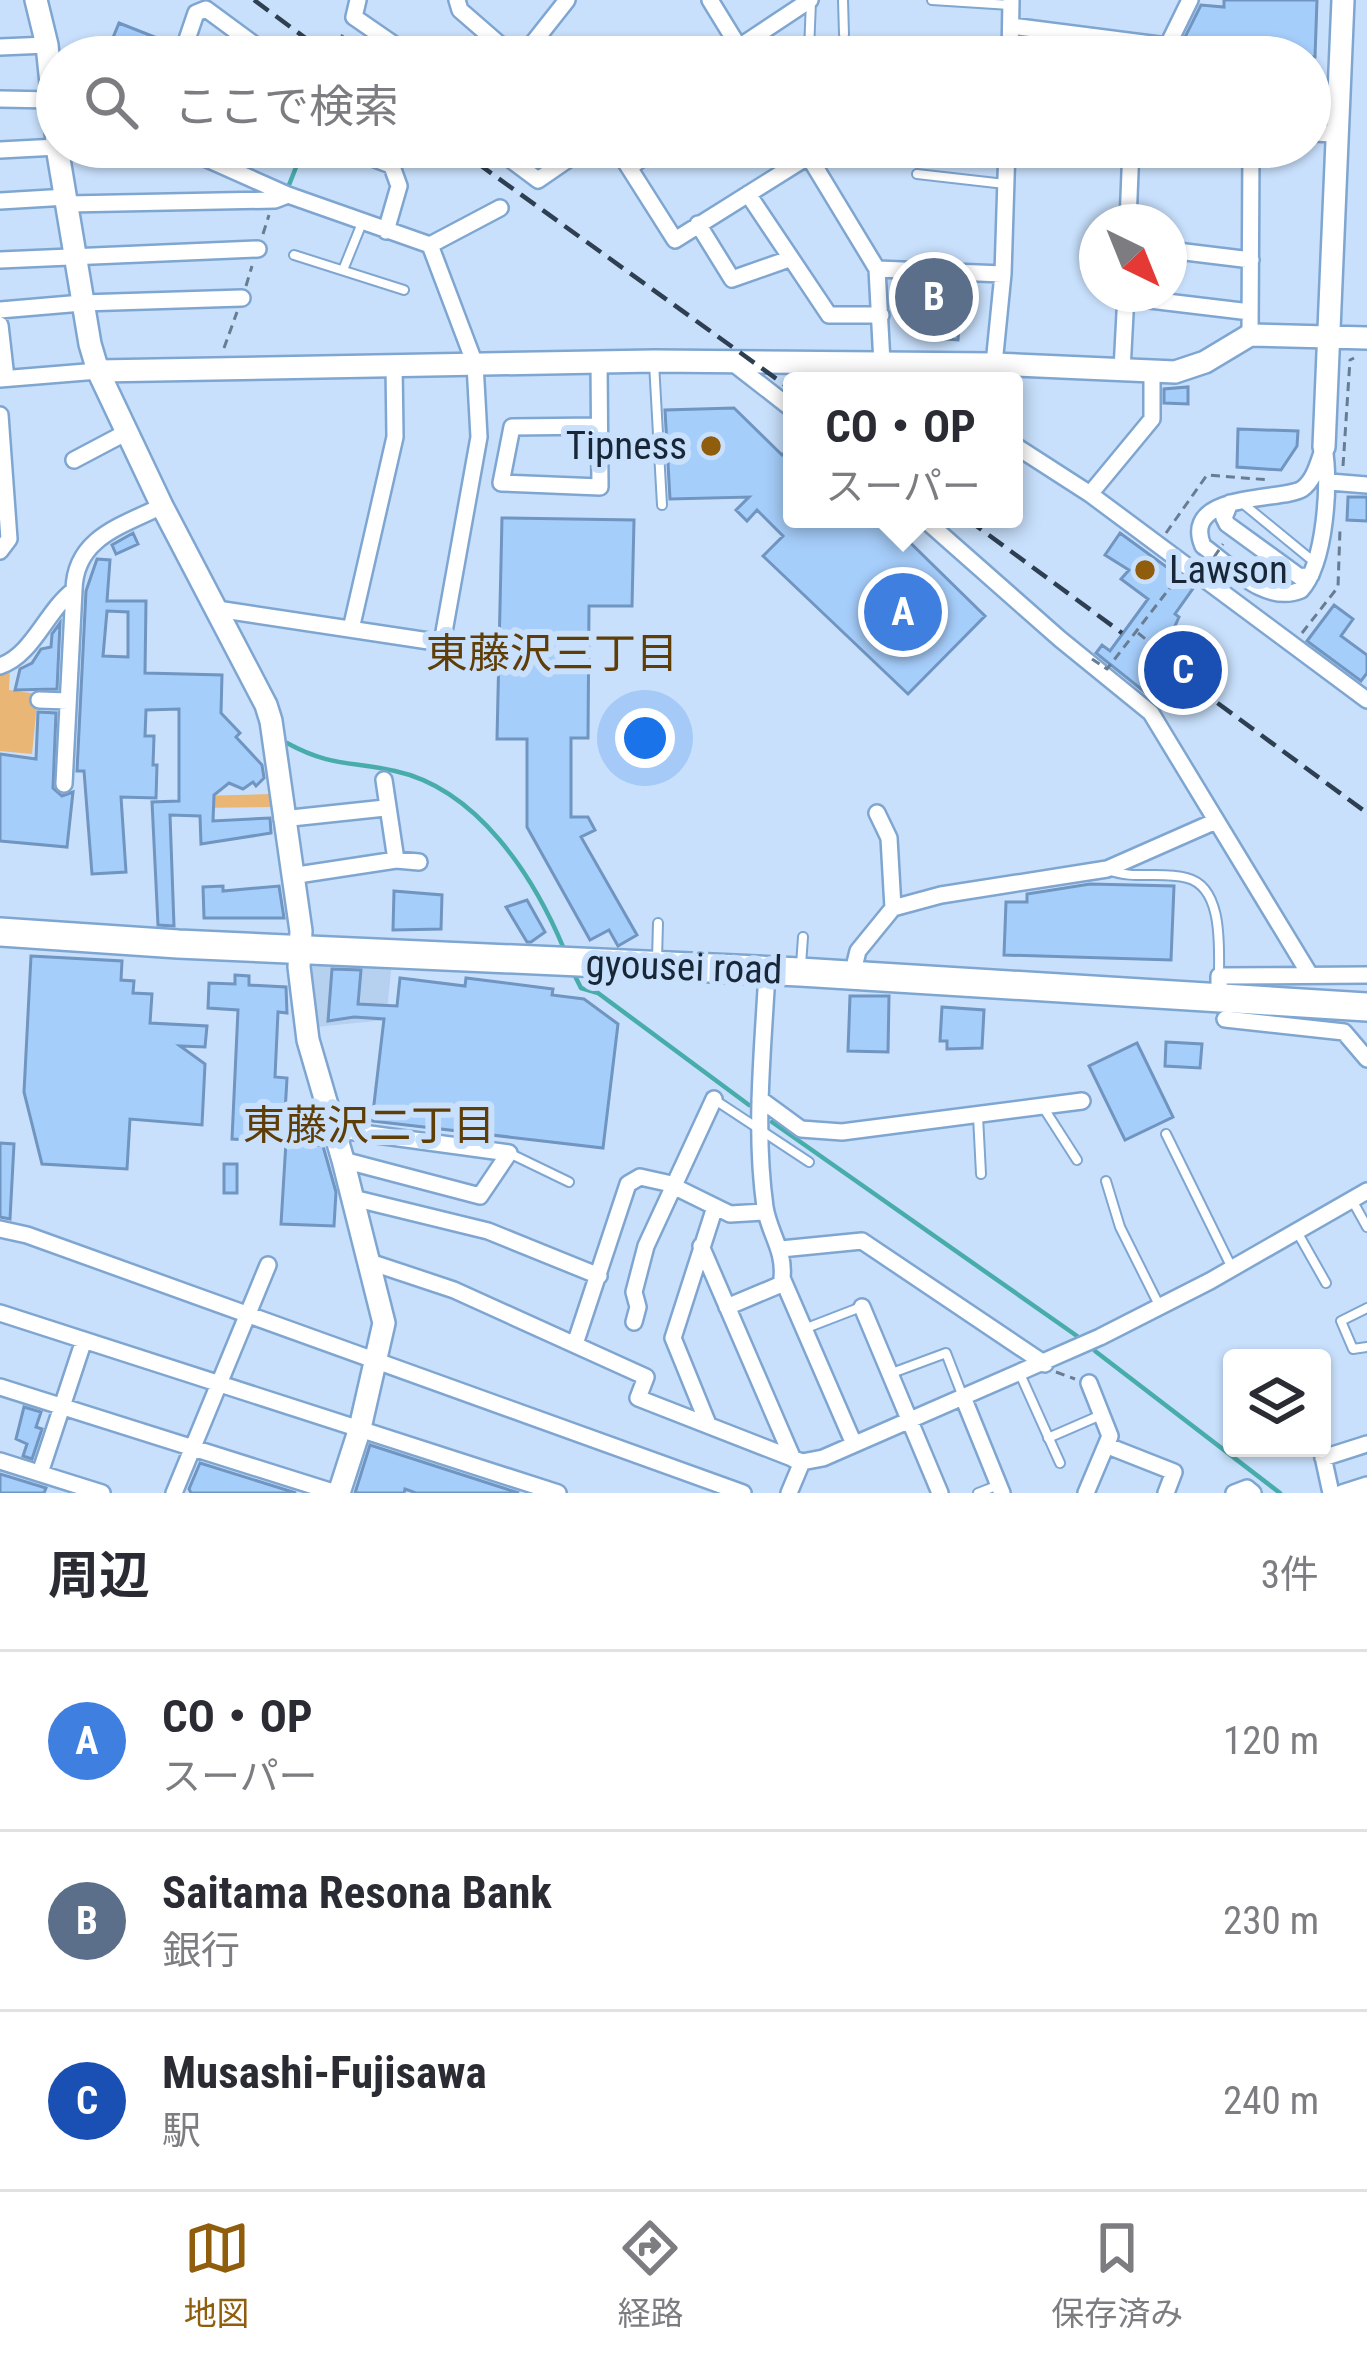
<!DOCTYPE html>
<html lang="ja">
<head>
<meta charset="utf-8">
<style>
	body { margin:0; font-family:"Roboto Condensed","Noto Sans JP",sans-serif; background:#f2f2f3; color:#2b2b33 }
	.controls { position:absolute; right:36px; bottom:36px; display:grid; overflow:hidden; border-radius:12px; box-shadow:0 3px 9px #0004 }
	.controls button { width:108px; height:108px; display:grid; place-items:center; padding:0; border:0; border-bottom:3px solid #e1e1e2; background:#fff; color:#2b2b33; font:60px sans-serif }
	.compass { position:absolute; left:1079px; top:204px; width:108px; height:108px; border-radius:50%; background:#fff; box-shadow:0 3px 9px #0004; rotate:137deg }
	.you { position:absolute; left:645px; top:738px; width:42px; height:42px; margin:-30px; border:9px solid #fff; border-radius:50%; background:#1a73e8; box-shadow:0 0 0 18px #1a73e833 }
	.badge { display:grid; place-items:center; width:78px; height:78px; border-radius:50%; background:#8f5d0b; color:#fff; font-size:39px; font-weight:700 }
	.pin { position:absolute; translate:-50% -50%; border:6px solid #fff; box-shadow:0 3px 12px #0006 }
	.popup { position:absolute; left:783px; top:372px; width:240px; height:156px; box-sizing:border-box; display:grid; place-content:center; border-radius:12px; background:#fff; filter:drop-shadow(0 3px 9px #0005); font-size:39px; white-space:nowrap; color:#7c7c81 }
	.popup b { font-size:45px; color:#2b2b33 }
	.popup::after { content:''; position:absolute; left:50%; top:100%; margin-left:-24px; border:24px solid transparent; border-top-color:#fff }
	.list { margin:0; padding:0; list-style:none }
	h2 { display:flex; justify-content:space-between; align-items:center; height:156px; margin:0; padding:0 48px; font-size:51px }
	h2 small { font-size:39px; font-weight:400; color:#7c7c81 }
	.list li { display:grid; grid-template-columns:78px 1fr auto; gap:36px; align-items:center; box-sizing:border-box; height:180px; padding:0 48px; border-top:3px solid #e1e1e2 }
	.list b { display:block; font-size:45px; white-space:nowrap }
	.list p { margin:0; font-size:39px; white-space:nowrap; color:#7c7c81 }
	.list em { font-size:39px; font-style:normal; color:#7c7c81 }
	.icon { flex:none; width:66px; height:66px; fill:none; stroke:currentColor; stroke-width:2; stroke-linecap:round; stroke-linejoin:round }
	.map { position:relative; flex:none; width:1367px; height:1493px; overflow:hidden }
	.search { position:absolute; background:#fff; box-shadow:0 3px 9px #0004; left:36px; right:36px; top:36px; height:132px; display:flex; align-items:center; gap:30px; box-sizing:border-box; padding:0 42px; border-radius:66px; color:#7c7c81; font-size:45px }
	.sheet { height:696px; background:#fff }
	nav { display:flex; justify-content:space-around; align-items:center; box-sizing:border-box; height:168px; border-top:3px solid #e1e1e2; background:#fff; font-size:33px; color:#7c7c81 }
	nav a { display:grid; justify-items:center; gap:6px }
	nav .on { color:#8f5d0b }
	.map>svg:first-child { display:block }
	.built { fill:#b6d1ef }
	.green { fill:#eab676 }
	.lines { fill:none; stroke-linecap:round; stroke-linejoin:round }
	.stream { stroke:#48adaa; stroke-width:4.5 }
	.building { fill:#a6cefb; stroke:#6f95c0; stroke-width:3; fill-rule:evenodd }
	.lane-casing { stroke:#7fa6d1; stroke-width:12 }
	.street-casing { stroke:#7fa6d1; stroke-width:20 }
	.secondary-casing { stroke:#7fa6d1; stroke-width:26 }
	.highway-casing { stroke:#7fa6d1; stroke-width:32 }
	.path { stroke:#687c92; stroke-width:3; stroke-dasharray:9 6; stroke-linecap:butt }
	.lane { stroke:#fff; stroke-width:8 }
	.street { stroke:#fff; stroke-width:15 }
	.secondary { stroke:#fff; stroke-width:21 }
	.highway { stroke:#fff; stroke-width:27 }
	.rail { stroke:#2e3f51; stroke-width:4.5; stroke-dasharray:18 9; stroke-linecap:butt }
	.path-bridge { stroke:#687c92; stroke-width:3; stroke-dasharray:9 6; stroke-linecap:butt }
	.poi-dot { fill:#8f5d0b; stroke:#c8e0fc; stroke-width:4.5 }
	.labels { text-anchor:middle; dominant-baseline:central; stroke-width:12; stroke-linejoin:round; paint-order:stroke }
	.poi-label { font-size:39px; fill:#172738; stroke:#c8e0fc; text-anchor:end }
	.street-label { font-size:39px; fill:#172738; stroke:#c8e0fc }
	.neighbourhood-label { font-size:42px; fill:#5f3d06; stroke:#c8e0fc }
</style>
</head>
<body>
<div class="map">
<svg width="1367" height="1493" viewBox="0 0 1367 1493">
	<rect width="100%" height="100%" fill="#c8e0fc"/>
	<path class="built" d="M316 959 392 962 386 1020 316 1027 309 965Z"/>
	<path class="green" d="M10 669 9 690 38 694 32 754 0 751V672Z
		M270 794 272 807 195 808 196 796Z"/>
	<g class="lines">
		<path class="stream" d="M289 185 304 147
			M287 743C331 767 350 761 395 771 478 789 534 877 564 949
			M575 976 581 988 598 993 749 1105
			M772 1122 1077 1336
			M1095 1351 1280 1493"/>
	</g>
	<path class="building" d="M1224 0H1317L1315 57H1175L1201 5 1224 7Z
		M119 23 165 41 158 57H105Z
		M909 282 962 284 958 340 932 338 934 316 906 314Z
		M1188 387V404L1164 403V389Z
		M734 408 782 455 792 445V519H886L985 616 908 694 763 556 783 536 757 510 747 521 736 510 749 497 670 499 665 410Z
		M1238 429 1298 431 1297 446 1281 470 1237 467Z
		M1348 497H1367V521L1347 520Z
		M502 518 634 520 632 606H589L588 738H571V817H588L595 830 581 837 637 935 618 946 609 930 590 940 527 827V739H497Z
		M133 533 138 544 116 554 112 545Z
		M1120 533 1194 587 1175 614 1179 617 1175 626 1193 639 1151 697 1096 653 1102 645 1110 651 1148 599 1121 579 1129 570 1105 555Z
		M97 559 110 560 107 601H146L145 673 222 675 221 713 240 733 236 737 262 765 264 778 256 786 253 782 243 789 229 783 214 795 213 821 270 818 271 833 201 844 200 816 170 815 174 926 158 925 152 802 179 801V709L146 710 145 736H154L153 765H157L156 798 121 797 126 872 92 874 84 771H77L86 591ZM107 611 128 612V657L103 656Z
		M1334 605 1353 619 1341 636 1367 655V673L1361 681 1307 641Z
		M60 623 57 689 15 690 20 669 32 663 41 649 51 647 52 634Z
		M38 712 56 713 53 788 62 796 73 792 67 847 0 841V754L36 759Z
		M1090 884 1174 886 1171 960 1004 955 1006 902H1027V894Z
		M223 886V891L279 886 284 918H204L203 887Z
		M394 891 442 895 441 929 393 930Z
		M527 900 545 932 531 942H527L506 907Z
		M31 956 122 961 121 980 134 981 133 993 152 994 150 1023 207 1026 205 1047 180 1046 205 1064 202 1125 130 1119 127 1169 42 1164 24 1092Z
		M332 969 361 970 358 1004 397 1006 400 978 465 986 466 978 553 989 552 995 584 999 618 1024 603 1148 372 1121 384 1019 354 1017 328 1021Z
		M235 975 249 976V985L286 987 287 1013 278 1012 275 1077 287 1078 285 1113 315 1116 316 1145 323 1146 336 1192 334 1226 281 1224 286 1142 232 1139 238 1010 208 1008 209 983 235 984Z
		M850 996H889L888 1052 848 1051Z
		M942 1007 984 1010 982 1048 947 1049V1041H940Z
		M1166 1042 1202 1044 1200 1068 1165 1066Z
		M1137 1043 1173 1117 1125 1140 1089 1066Z
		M0 1143 14 1144 10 1219 0 1217Z
		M224 1164H237V1193H224Z
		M24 1407 41 1412 36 1427 42 1429 32 1459 23 1456 27 1444 16 1439Z
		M370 1445 519 1493H416L405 1489 404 1493H355Z
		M200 1463 296 1493H191L189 1489Z
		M0 1474 46 1488 44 1493H0Z"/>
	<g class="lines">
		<g class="lane-casing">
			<path id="lane" d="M843 0 844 34
				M932 0 1010 5
				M809 51 811 1
				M898 55 959 57
				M858 150V147
				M725 159 744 147
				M633 169 667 147
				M917 174 1005 184
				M294 255 404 290
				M343 270 362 223
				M654 363 662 505
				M1241 502 1313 561
				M1108 870C1135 880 1160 871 1187 878 1223 887 1219 946 1219 974
				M657 959 658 923
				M801 965 803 937
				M715 1100 809 1162
				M1043 1107 1077 1160
				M978 1116 981 1174
				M1166 1134 1231 1266
				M511 1154 569 1182
				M1106 1181 1120 1227 1159 1305
				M1352 1200 1367 1227
				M1296 1230 1326 1283
				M1367 1308 1341 1321 1353 1349 1367 1347
				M804 1329 861 1307
				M892 1373 946 1353 963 1397
				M1020 1374 1060 1463
				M1048 1438 1101 1415
				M978 1493 996 1486"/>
		</g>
		<g class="street-casing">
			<path id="street" d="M358 0 354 17 412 57
				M457 0 460 10 514 57
				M710 0 745 57
				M1011 26 1167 46
				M0 47 47 45
				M181 57 196 13 206 9 271 57
				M522 57 567 0
				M724 57 810 0
				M1010 57 1011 0
				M1162 57 1190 0
				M0 99 53 100
				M1310 133 1337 134
				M180 147 288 195 430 245 500 208
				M344 147 393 166
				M385 147 399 186 386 231
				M494 147 538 180 586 147
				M616 147 675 240 809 156
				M803 147 877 269 882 363
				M0 150 57 147
				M748 194 829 315H881
				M0 201 67 197
				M68 204 275 200 288 195
				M1128 222 1131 147
				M698 224 732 279 789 259
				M1169 250 1251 260
				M0 260 258 249
				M877 269 1003 274 994 364
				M1003 274 1007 147
				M1125 297 1250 312
				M0 310 82 303 242 298
				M0 325 6 378
				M1250 335 1251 147
				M599 362 600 487 501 483 512 427 599 426
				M733 363 792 409
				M1122 370 1126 294
				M0 379 98 371
				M0 415 9 539 0 551
				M1014 445 1090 494 1152 419V371
				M1324 447C1330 483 1326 562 1301 590 1265 605 1231 566 1203 546 1180 492 1283 501 1302 489 1315 480 1319 460 1324 447Z
				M74 460 127 432
				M1330 482 1367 485
				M1090 494 1367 700
				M1230 503 1224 518 1227 524 1300 577 1311 575
				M924 519 1060 639 1151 713 1310 975
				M217 609 442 643 479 437 475 364 430 245
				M351 629 395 437 394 365
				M0 666C33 655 46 611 74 590 75 538 121 526 162 506
				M39 700 68 701
				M384 780 396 860
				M64 784 74 590
				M282 819 385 808
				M291 876 396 860 419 862
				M893 908 941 895 1107 869 1216 821
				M767 972C763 1050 754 1129 765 1207 769 1233 785 1250 782 1278L854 1444
				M852 975 858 951 893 908 889 838 877 813
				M1219 999V976L1367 975
				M1225 1019 1344 1032 1367 1059
				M760 1099 801 1129 842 1132 1082 1101
				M333 1129 509 1153 480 1196 343 1160
				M353 1198 488 1231 599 1276
				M0 1229 27 1235 743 1493
				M701 1246 793 1459
				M781 1249 862 1241 1045 1364
				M370 1262 454 1290 646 1377 638 1398 802 1462
				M727 1307 784 1283
				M862 1307 940 1493
				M0 1313 558 1493
				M634 1322 638 1307 634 1292 646 1246 714 1099
				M575 1344 628 1184 640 1177 667 1183 730 1214 765 1212
				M0 1387 336 1493
				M963 1397 1002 1493
				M708 1424 673 1338 715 1207
				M1108 1446 1174 1472 1166 1493
				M1317 1448 1322 1452 1331 1493
				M1323 1458 1367 1444
				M0 1461 102 1493
				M40 1473 84 1340
				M174 1493 268 1265
				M789 1493 802 1462 823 1458 1100 1337 1210 1281 1367 1191
				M1086 1493 1110 1436 1089 1383
				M1234 1493 1247 1488 1253 1493
				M1342 1493 1367 1485"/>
		</g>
		<g class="secondary-casing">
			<path id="secondary" d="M36 0 47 45 57 142
				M57 147 90 344 98 371 162 506 266 705 271 721 301 931 299 967 308 1040 343 1160 384 1323 360 1428 339 1493
				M98 371 654 361 994 364 1175 372 1205 362 1250 335 1367 338
				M1324 447 1343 0"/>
		</g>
		<g class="highway-casing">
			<path id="highway" d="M0 932 178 944 800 972 1367 1007"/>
		</g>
		<path class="path" d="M334 57 344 31
			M263 234 269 215
			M246 286 252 266
			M224 348 237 312
			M1343 466 1350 360 1354 358
			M1166 533 1207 475 1270 480
			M1169 589 1179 576
			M1302 633 1338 587 1340 529
			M1056 1372 1075 1379"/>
		<use href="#lane" class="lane"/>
		<use href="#street" class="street"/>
		<use href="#secondary" class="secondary"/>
		<use href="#highway" class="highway"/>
		<path class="rail" d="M254 0 331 57
			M455 147 792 390
			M967 519 1122 633
			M1174 671 1367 813"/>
		<path class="path-bridge" d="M1197 582 1223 544
			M1138 633 1168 657 1182 639 1214 662 1209 669
			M1167 658 1150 681 1181 705 1187 698
			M1092 659 1107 669 1169 589"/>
	</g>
	<g class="poi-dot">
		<circle cx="711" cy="446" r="12"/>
		<circle cx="1145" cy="570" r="12"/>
	</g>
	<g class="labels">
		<g class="poi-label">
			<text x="687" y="446">Tipness</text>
			<text x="1169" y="570" text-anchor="start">Lawson</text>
		</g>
		<g class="street-label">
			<text transform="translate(684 967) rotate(2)">gyousei road</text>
		</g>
		<g class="neighbourhood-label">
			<text x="552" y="653">東藤沢三丁目</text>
			<text x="369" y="1125">東藤沢二丁目</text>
		</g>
	</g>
</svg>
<div class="controls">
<button><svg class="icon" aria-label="layers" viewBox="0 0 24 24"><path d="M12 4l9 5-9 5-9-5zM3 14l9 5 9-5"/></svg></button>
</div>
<svg class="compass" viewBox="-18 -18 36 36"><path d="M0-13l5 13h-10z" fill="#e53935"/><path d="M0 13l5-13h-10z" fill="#7c7c81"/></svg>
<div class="you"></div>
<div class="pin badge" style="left:903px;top:612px;background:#3f7fe0">A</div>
<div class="popup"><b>CO・OP</b>スーパー</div>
<div class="pin badge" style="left:934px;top:297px;background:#5c6f8a">B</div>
<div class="pin badge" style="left:1183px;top:670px;background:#1a4fb4">C</div>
<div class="search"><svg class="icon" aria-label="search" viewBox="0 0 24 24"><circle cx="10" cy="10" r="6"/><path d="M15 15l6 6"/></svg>ここで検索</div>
</div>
<section class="sheet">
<h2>周辺<small>3件</small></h2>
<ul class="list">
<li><span class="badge" style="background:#3f7fe0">A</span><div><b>CO・OP</b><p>スーパー</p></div><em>120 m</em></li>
<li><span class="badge" style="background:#5c6f8a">B</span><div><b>Saitama Resona Bank</b><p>銀行</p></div><em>230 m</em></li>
<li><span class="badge" style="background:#1a4fb4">C</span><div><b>Musashi-Fujisawa</b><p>駅</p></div><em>240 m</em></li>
</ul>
</section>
<nav>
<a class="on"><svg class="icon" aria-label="map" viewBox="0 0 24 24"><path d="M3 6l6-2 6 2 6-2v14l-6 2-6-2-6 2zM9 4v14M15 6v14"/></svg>地図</a>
<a><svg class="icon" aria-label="directions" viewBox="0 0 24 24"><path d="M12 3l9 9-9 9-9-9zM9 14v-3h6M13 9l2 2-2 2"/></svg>経路</a>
<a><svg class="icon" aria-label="saved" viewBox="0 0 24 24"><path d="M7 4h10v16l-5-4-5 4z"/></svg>保存済み</a>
</nav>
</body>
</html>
